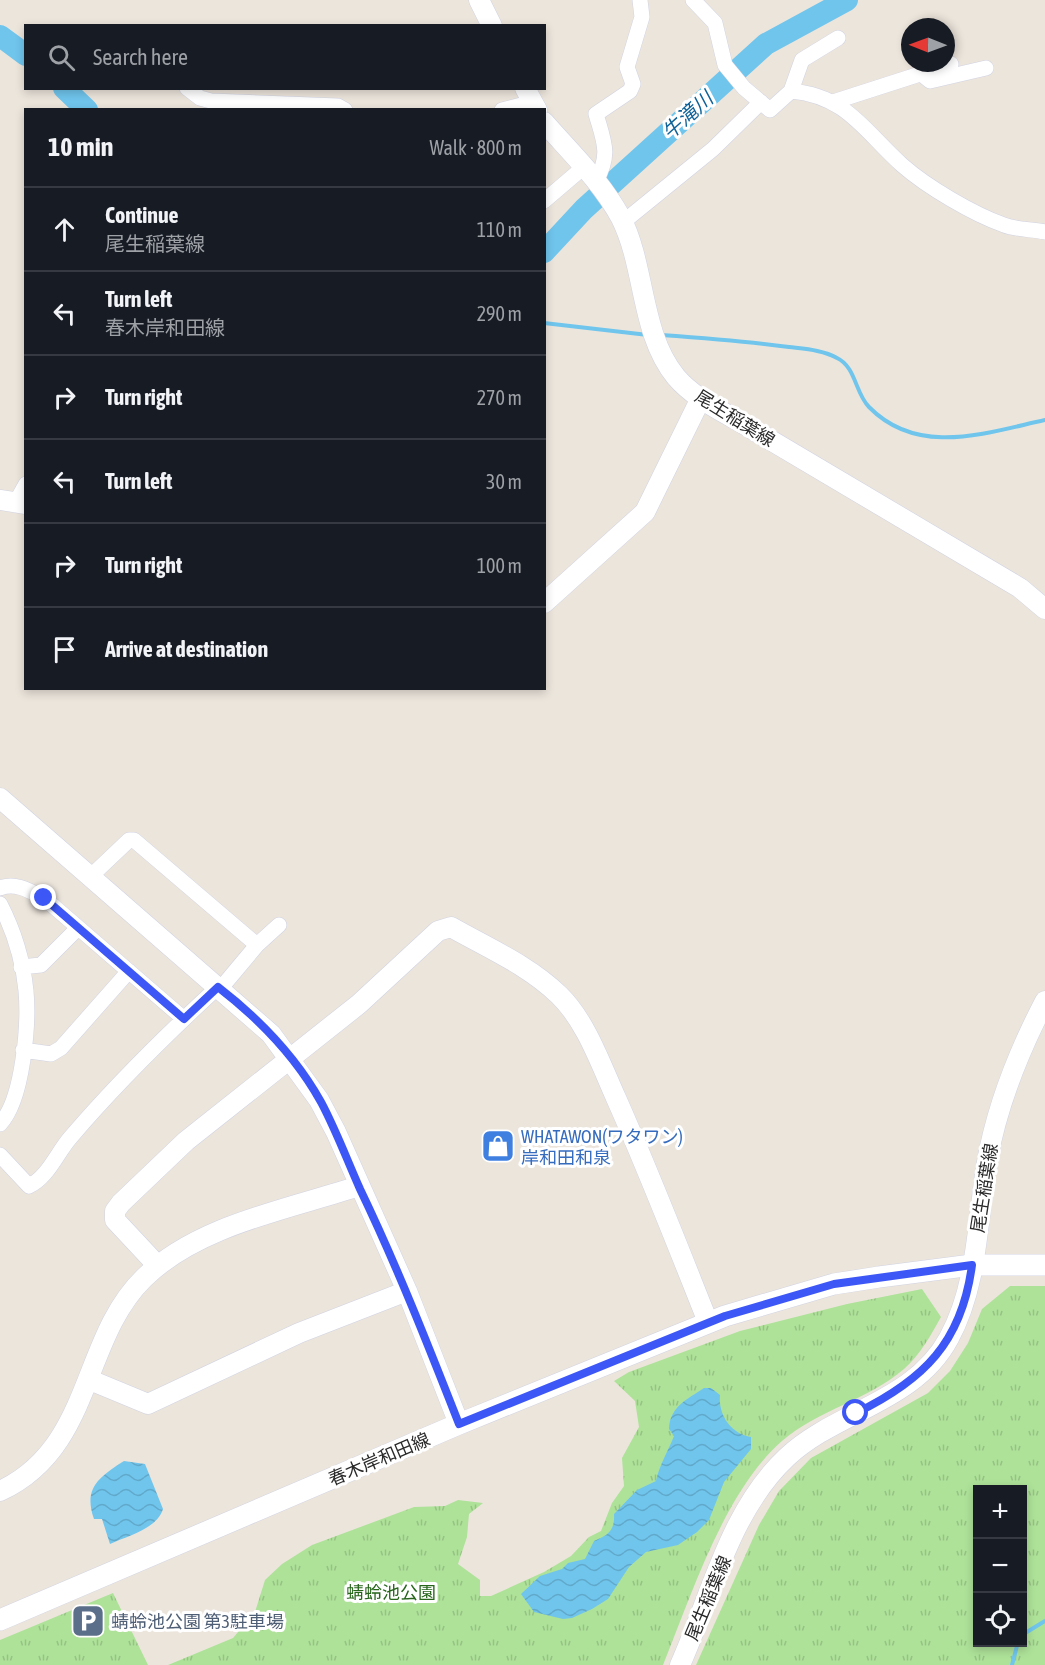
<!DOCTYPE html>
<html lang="en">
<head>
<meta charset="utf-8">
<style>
	body { margin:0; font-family:"Asap Condensed","Noto Sans JP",sans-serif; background:#20242c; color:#f1f3f6 }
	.controls { position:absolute; right:18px; bottom:18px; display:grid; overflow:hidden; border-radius:0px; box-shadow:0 3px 9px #0003 }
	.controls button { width:54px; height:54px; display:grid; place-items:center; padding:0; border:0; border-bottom:2px solid #363941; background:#171b24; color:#f1f3f6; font:30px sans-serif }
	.compass { position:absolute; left:901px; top:18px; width:54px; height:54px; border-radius:50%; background:#171b24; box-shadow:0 3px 9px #0003; rotate:271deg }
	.stop { position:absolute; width:18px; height:18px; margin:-14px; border:4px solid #3d57f7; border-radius:50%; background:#fff }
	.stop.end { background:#3d57f7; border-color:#fff; box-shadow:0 2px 6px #0008 }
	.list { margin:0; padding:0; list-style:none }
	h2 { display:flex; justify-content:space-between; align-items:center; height:78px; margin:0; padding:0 24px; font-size:26px }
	h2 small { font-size:20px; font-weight:400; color:#9ea1a6 }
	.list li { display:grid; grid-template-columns:39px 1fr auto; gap:18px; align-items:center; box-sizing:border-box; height:84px; padding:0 24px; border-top:2px solid #363941 }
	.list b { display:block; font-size:22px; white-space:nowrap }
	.list p { margin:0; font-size:20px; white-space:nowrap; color:#9ea1a6 }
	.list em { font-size:20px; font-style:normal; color:#9ea1a6 }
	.icon { flex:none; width:33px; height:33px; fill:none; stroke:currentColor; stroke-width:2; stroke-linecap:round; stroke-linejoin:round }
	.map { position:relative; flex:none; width:1045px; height:1665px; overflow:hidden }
	.search { position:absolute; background:#171b24; box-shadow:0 3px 9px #0003; left:24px; top:24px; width:522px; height:66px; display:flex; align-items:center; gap:15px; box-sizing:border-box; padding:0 21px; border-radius:0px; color:#9ea1a6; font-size:22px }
	.panel { position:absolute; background:#171b24; box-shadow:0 3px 9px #0003; left:24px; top:108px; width:522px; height:582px; border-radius:0px }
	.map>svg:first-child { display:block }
	.park { fill:url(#park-tufts); fill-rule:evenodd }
	.water { fill:url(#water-waves) }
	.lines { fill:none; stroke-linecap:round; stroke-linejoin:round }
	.stream { stroke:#70c5ed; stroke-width:4 }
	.river { stroke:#70c5ed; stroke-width:22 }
	.minor-casing { stroke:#d1d3e2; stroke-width:16 }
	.tertiary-casing { stroke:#d1d3e2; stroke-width:21 }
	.secondary-casing { stroke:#d1d3e2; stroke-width:22 }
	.minor { stroke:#fff; stroke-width:15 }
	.tertiary { stroke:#fff; stroke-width:20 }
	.secondary { stroke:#fff; stroke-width:21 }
	.route { stroke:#3d57f7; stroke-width:8 }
	.labels { text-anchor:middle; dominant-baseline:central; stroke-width:6; stroke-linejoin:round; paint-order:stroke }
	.street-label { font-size:18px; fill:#2a2a2a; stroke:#fff }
	.shop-label { font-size:18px; fill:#366cbe; stroke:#fff; text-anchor:start }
	.park-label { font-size:18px; fill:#27651b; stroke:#fff }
	.service-label { font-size:18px; fill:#4e5e75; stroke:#fff; text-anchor:start }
	.water-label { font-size:20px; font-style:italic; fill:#0f6298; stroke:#fff }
</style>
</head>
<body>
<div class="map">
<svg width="1045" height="1665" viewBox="0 0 1045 1665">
	<defs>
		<pattern id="park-tufts" width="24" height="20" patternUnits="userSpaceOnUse" patternTransform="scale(1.5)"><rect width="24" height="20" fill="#aee299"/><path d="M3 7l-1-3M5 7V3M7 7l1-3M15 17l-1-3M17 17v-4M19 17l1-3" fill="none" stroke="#96c284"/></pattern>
		<pattern id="water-waves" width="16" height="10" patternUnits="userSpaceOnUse" patternTransform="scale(1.5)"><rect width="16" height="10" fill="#70c5ed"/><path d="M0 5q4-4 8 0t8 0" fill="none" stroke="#61a9cb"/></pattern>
	</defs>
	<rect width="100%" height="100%" fill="#ece5dc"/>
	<path class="park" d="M1010 1286H1045V1665H696L759 1525 779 1491 811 1458 928 1393 950 1371 968 1343 982 1309ZM978 1490H1022V1642H978Z
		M922 1289 941 1317C931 1335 920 1355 904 1369 868 1400 818 1410 782 1441 724 1492 692 1594 663 1665H168L233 1638 255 1612 265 1580 282 1564 312 1545 414 1507 445 1506 458 1500 483 1503 469 1514 467 1537 458 1564 480 1580V1596H491L544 1572 571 1556 589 1537 601 1531 612 1503 624 1486 622 1458 639 1427 635 1401 614 1381 629 1372 740 1331 847 1304Z
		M113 1593 148 1665H0V1640Z"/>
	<path class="water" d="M704 1388H711L720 1395C718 1415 731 1434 751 1437V1449L724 1482 709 1520 697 1532 678 1545 646 1552 629 1567 608 1599 592 1609 572 1618 563 1619 534 1612 521 1594 540 1576 562 1569 568 1563 585 1559 594 1541C608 1535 615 1531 614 1514L637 1490 656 1481C659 1466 668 1451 674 1436L669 1429C670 1406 688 1399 704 1388Z
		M124 1461 145 1464 163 1509C157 1529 127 1536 110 1544L102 1519H94C83 1488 99 1477 124 1461Z"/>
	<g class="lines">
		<path class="stream" d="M544 323 648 335
			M661 335C704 338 746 341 789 347 805 349 823 350 837 358 856 367 855 393 869 407 918 457 985 433 1045 420
			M1022 1635 1045 1621
			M1012 1665 1018 1642"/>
		<path class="river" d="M0 36 26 55
			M64 88 87 110
			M544 252 584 209 766 44 847 0"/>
		<g class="minor-casing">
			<path id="minor" d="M693 0 715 23 725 65 744 88 770 110 791 91C847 96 864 131 902 165 927 187 973 214 1004 225 1017 230 1032 229 1045 232
				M925 77 930 81 986 68
				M187 88 200 98 211 101 338 106 345 110
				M791 91 802 60 838 38
				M833 102 951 64
				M502 110 533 102
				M596 181C611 154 604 142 596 114L630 91 633 84 627 67 642 17 640 0
				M544 201 585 166
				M622 223 713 149 761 102
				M16 502 26 484
				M90 877 129 840H134L257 945
				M0 888C16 882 30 891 44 898L184 1019
				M0 904C14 931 23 961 26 991 29 1024 23 1100 0 1124
				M21 967 41 965 78 928
				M221 988 257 945 279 925
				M23 1050 51 1054 61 1048 129 971
				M0 1155 29 1186C48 1177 57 1153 70 1138 116 1084 167 1034 218 987"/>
		</g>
		<g class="tertiary-casing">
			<path id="tertiary" d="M479 0 492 26
				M525 88 537 110
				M544 122C571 153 601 181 621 218 646 268 640 333 676 377 693 397 718 409 740 422L1020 588 1045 609
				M0 500 26 504
				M544 603 645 512 701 398
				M0 798 271 1034 319 1100 336 1132 407 1291 459 1424
				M158 1266 115 1220V1211L121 1203 186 1141 359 1004 438 931 451 927C488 948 528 965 559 995 586 1021 601 1065 616 1098 649 1172 678 1247 708 1322
				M90 1380 148 1404 299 1333 407 1291
				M0 1491C93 1448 81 1339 144 1278 198 1225 289 1209 359 1186
				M680 1665C711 1596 730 1510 787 1457 836 1411 915 1402 949 1338 978 1285 977 1221 987 1162 997 1105 1018 1053 1045 1001"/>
		</g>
		<g class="secondary-casing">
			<path id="secondary" d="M0 1620 459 1424 725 1316 834 1284 879 1277 972 1265H1045"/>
		</g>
		<use href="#minor" class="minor"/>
		<use href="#tertiary" class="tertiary"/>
		<use href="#secondary" class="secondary"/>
	</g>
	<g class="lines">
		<path class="route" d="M44 898 184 1019 218 987C258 1018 296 1057 321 1102 336 1130 347 1160 360 1189 397 1266 428 1345 459 1424L725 1316 834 1284 972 1265C962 1342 924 1380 856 1413"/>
	</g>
	<defs>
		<g id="shop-square" transform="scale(1.725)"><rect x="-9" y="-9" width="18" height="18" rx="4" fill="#3f7fe0" stroke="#fff"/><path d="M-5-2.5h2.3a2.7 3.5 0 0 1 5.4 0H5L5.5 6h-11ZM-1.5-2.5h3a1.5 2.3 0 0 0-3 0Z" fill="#fff"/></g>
		<g id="parking-square" transform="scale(1.725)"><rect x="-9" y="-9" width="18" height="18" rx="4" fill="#5c6f8a" stroke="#fff"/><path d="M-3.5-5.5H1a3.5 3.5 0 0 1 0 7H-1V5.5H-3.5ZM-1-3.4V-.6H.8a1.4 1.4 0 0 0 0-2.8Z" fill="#fff"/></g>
	</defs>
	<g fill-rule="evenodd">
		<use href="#shop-square" x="498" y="1146"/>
		<use href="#parking-square" x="88" y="1621"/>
	</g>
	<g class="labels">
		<g class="street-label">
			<text transform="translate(735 418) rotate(32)">尾生稲葉線</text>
			<text transform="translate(984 1188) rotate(-81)">尾生稲葉線</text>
			<text transform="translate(379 1459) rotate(-23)">春木岸和田線</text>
			<text transform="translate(708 1598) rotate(-67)">尾生稲葉線</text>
		</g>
		<g class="shop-label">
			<text x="521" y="1136">WHATAWON(ワタワン)<tspan x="521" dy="21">岸和田和泉</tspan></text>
		</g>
		<g class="park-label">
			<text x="391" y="1592">蜻蛉池公園</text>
		</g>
		<g class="service-label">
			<text x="111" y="1621">蜻蛉池公園 第3駐車場</text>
		</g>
		<g class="water-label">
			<text transform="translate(687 115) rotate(-42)">牛滝川</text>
		</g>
	</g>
</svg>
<div class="controls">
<button>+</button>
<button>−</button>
<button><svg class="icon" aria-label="locate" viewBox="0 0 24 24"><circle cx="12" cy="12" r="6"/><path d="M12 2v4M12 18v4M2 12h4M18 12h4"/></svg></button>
</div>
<svg class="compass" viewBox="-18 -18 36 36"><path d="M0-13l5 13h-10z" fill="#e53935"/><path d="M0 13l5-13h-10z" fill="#9ea1a6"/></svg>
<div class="stop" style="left:856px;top:1413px"></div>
<div class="stop end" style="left:44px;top:898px"></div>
<div class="search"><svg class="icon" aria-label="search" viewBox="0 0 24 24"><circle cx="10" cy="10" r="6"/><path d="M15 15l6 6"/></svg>Search here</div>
<section class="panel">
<h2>10 min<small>Walk · 800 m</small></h2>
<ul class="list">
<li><svg class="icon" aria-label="ahead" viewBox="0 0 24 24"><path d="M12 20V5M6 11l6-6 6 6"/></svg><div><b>Continue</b><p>尾生稲葉線</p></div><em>110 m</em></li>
<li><svg class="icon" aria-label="left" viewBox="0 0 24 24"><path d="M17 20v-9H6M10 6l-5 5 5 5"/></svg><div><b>Turn left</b><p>春木岸和田線</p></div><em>290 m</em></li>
<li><svg class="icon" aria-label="right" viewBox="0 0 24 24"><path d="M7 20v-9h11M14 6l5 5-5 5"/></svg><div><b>Turn right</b></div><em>270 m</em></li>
<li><svg class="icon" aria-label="left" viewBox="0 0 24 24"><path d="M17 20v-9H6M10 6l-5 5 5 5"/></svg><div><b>Turn left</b></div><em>30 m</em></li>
<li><svg class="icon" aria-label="right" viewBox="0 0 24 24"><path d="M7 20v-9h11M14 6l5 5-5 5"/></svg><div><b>Turn right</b></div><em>100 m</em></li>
<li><svg class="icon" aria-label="arrive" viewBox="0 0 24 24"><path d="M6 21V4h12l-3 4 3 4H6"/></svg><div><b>Arrive at destination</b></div></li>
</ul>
</section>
</div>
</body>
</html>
